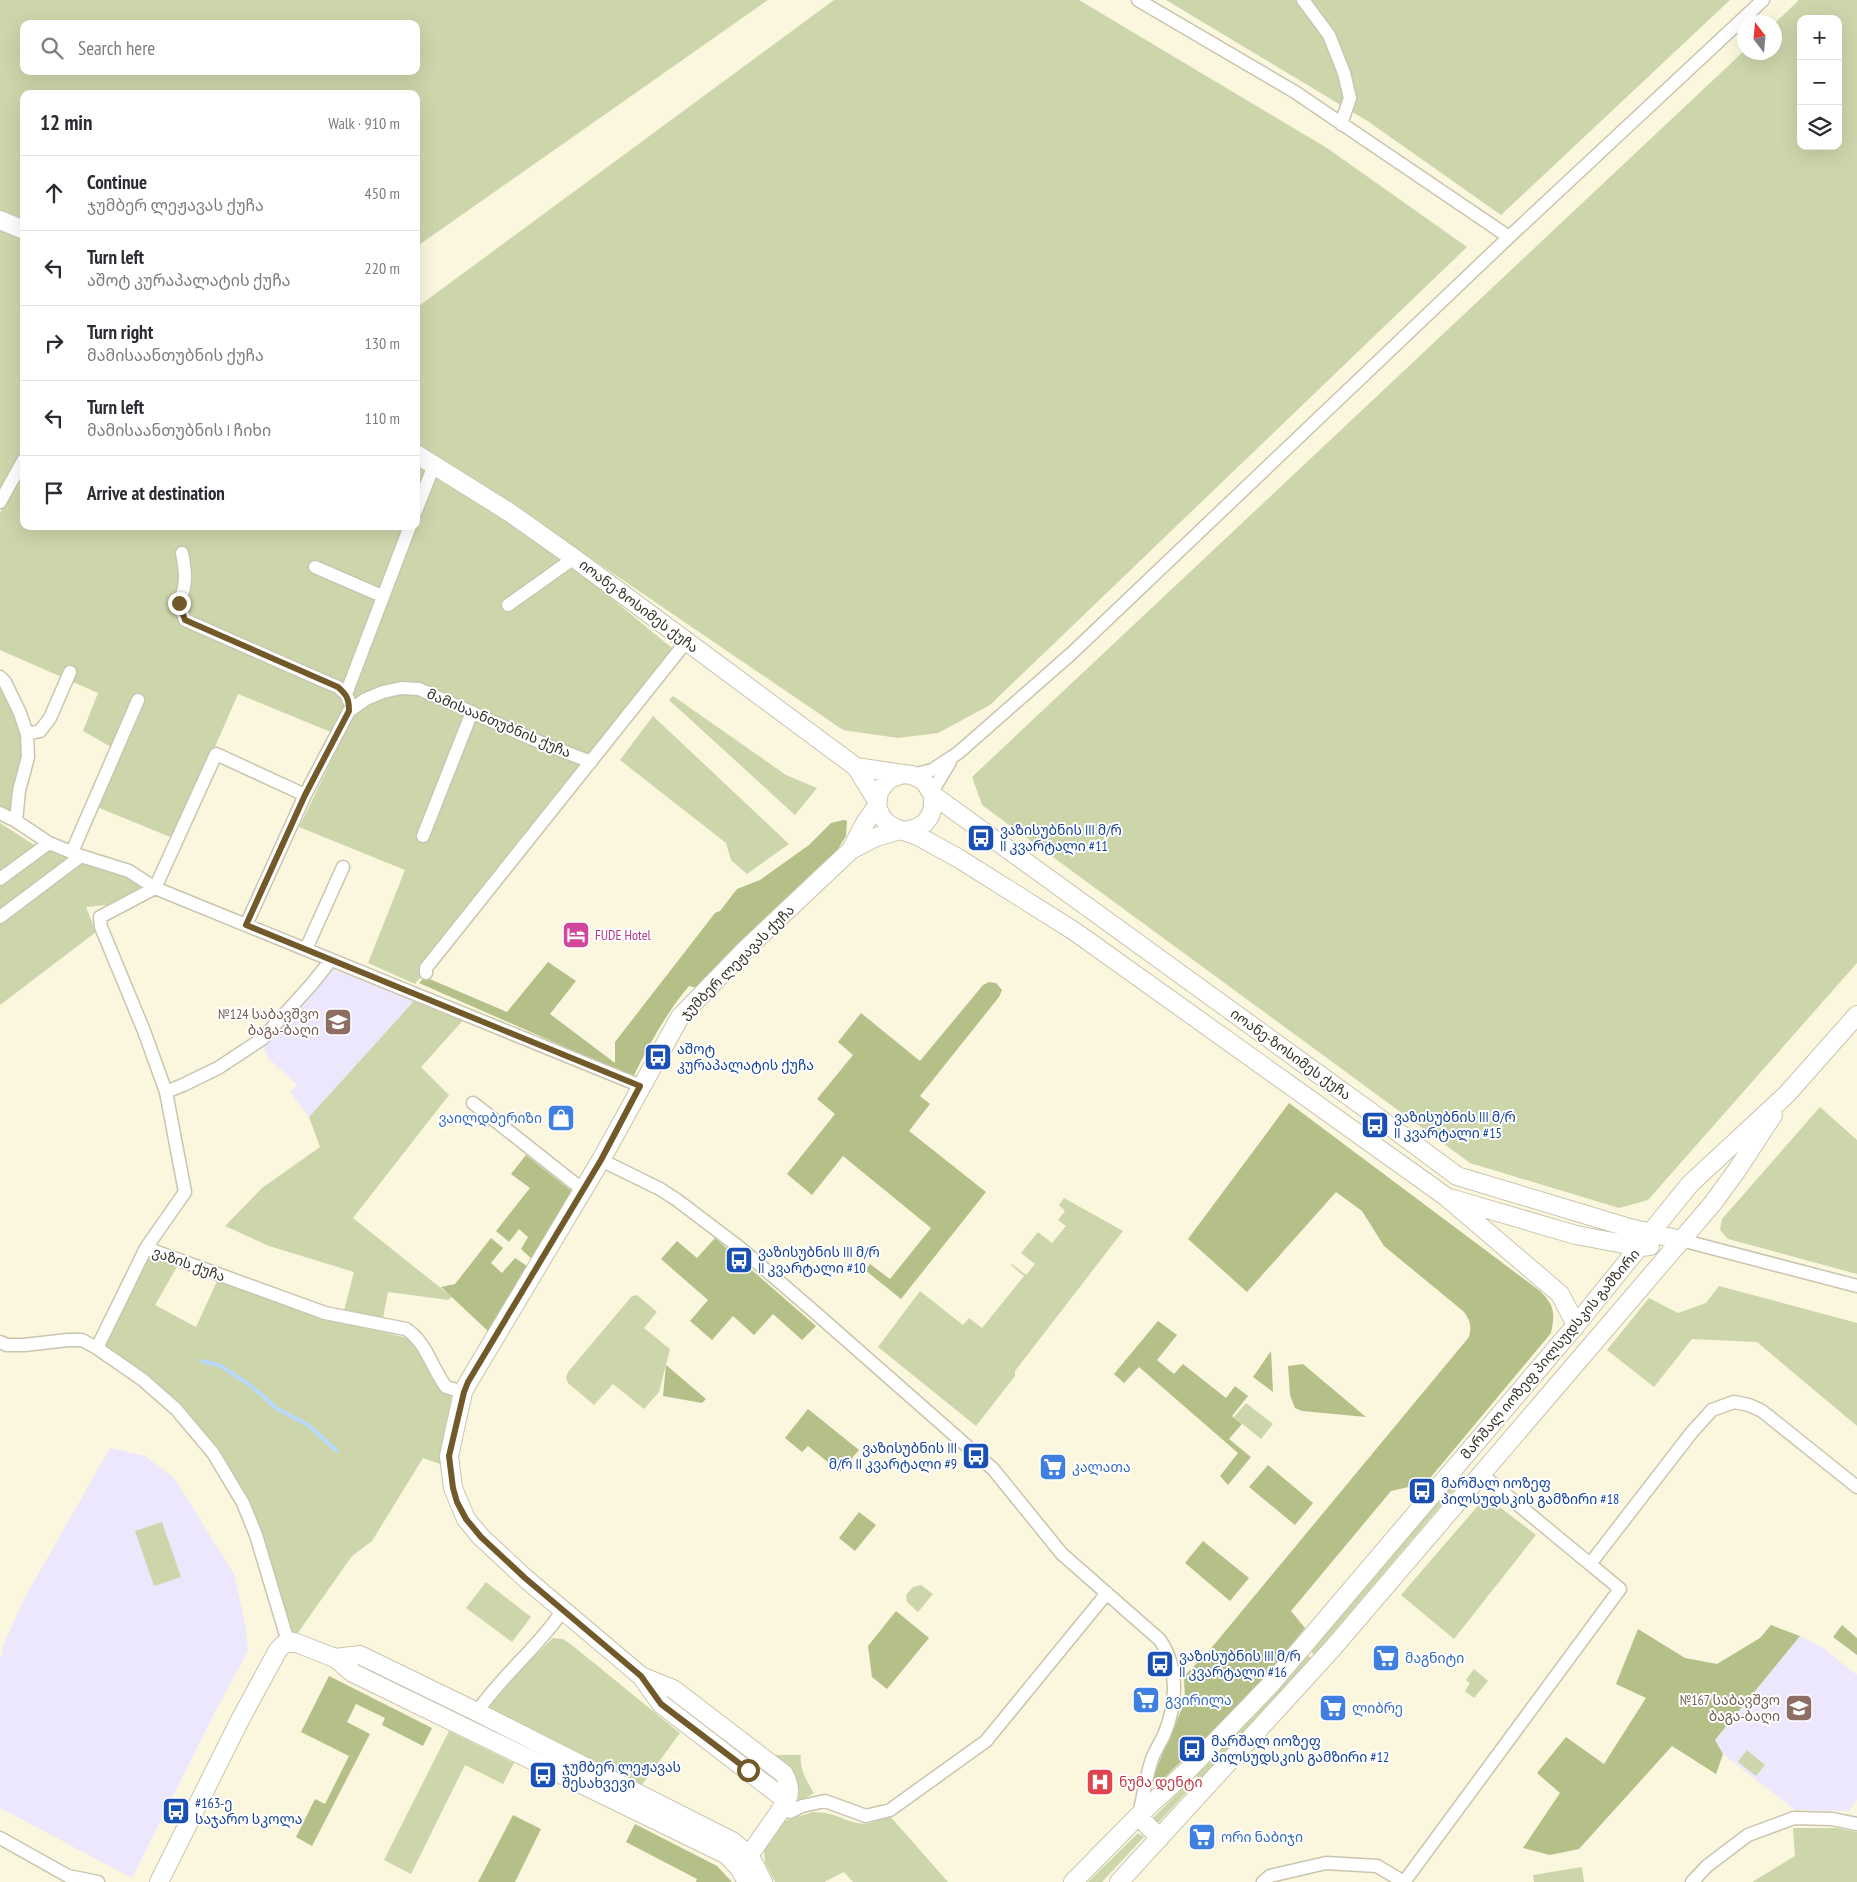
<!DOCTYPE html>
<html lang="en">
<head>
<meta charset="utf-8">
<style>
	body { margin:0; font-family:"PT Sans Narrow","Noto Sans Georgian",sans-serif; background:#f7f7f7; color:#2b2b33 }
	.controls { position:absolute; right:15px; top:15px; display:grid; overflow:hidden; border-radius:10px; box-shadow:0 5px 20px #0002 }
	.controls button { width:45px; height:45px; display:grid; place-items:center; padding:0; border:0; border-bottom:1px solid #e1e1e2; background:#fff; color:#2b2b33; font:25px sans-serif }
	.compass { position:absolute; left:1737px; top:15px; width:45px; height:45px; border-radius:50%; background:#fff; box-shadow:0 5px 20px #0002; rotate:344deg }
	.stop { position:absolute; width:15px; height:15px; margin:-11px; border:4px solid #71592a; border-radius:50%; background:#fff }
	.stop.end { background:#71592a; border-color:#fff; box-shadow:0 1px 5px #0008 }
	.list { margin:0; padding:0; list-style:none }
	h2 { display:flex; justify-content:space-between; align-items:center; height:65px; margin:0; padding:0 20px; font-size:21px }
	h2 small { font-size:16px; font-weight:400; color:#7c7c81 }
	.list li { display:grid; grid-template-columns:32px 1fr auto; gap:15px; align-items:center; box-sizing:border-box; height:75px; padding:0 20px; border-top:1px solid #e1e1e2 }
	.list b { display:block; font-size:19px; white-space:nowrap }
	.list p { margin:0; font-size:16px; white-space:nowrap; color:#7c7c81 }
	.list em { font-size:16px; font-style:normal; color:#7c7c81 }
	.icon { flex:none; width:28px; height:28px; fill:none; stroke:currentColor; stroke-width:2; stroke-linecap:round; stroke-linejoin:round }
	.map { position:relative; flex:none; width:1857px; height:1882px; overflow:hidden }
	.search { position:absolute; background:#fff; box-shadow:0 5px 20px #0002; left:20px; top:20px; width:400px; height:55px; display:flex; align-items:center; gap:12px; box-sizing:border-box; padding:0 18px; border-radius:10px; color:#7c7c81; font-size:19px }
	.panel { position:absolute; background:#fff; box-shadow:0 5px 20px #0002; left:20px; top:90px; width:400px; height:440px; border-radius:10px }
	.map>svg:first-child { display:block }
	.education { fill:#ede7fd }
	.green { fill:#cdd6ab; fill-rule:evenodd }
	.forest { fill:#b5bf88 }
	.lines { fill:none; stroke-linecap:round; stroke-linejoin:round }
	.stream { stroke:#b8d8fc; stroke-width:4 }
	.street-casing { stroke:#c9c5ae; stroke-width:15 }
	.secondary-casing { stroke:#c9c5ae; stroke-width:20 }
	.street { stroke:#fff; stroke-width:12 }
	.secondary { stroke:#fff; stroke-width:18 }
	.route { stroke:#71592a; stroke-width:6 }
	.labels { text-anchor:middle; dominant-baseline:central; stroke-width:4; stroke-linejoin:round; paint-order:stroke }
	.street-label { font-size:14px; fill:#343229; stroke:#fff }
	.transit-label { font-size:14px; fill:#164399; stroke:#fff; text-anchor:start }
	.hotel-label { font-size:14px; fill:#b23c85; stroke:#fff; text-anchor:start }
	.education-label { font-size:14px; fill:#785e54; stroke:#fff; text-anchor:end }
	.shop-label { font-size:14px; fill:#366cbe; stroke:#fff; text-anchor:start }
	.health-label { font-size:14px; fill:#be3a42; stroke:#fff; text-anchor:start }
</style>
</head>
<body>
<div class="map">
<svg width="1857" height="1882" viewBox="0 0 1857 1882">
	<rect width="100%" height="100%" fill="#fbf6de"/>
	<path class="education" d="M332 969 414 1001 309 1117 290 1092 297 1085 268 1058 262 1044Z
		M110 1448 145 1456 174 1478 234 1574 246 1628 248 1651 217 1708 132 1878 0 1808V1660L4 1644 24 1599Z
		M1800 1636 1823 1648 1857 1675V1799L1849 1811 1795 1810 1723 1754 1715 1741Z"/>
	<path class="green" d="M0 0H768L416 247V94H24V219L0 210ZM24 24H416V71H24Z
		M834 0H1079L1327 148 1467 247 990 705 938 733 898 738 843 730 476 480 416 443V308Z
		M1166 0H1730L1501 215 1369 122Z
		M1799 0H1857V963L1648 1200 1619 1208 1470 1163 982 805 972 777 1744 51V52H1774L1775 23ZM1801 19H1838V146H1801Z
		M0 220 24 230V459L0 502Z
		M416 461 555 552 683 657 635 713 415 984 368 963 405 870 299 827 343 737 238 694 175 839 97 807 120 752 83 731 98 693 0 650V513L24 470V526H416Z
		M0 677 27 734 16 821 0 813Z
		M673 696 786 775 817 788 795 815 669 700Z
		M653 716 789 844 747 874 731 860 726 843 620 760Z
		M0 823 39 848 0 877Z
		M49 843 81 856 0 917V879Z
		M89 860 130 878 143 887 117 904 86 907 96 932 0 1005V921L38 892Z
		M414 1001 466 1017 421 1067 449 1095 353 1218 452 1297 448 1300 388 1292 383 1318 344 1311 354 1272 269 1246 225 1226 262 1188 320 1147 309 1117Z
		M1820 1107 1857 1140V1274L1728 1239 1720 1230 1722 1219Z
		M1064 1198 1123 1231 1015 1371V1376L976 1426 878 1347 920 1291 963 1325 969 1318 982 1328 1024 1276 1011 1265 1012 1264 1026 1275 1035 1264 1021 1253 1038 1232 1052 1243 1066 1226 1058 1220 1065 1211 1059 1205Z
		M155 1256 178 1265 155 1305 196 1327 218 1279 318 1314 410 1339 422 1351 452 1399 454 1406 444 1439 440 1464 423 1458 372 1541 352 1556 295 1637 289 1633 258 1530 179 1406 103 1343 144 1261Z
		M1719 1286 1857 1323V1426L1757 1342 1692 1339 1654 1387 1607 1350 1649 1298 1678 1313 1706 1303Z
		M637 1295 657 1312 644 1328 670 1349 659 1392 644 1409 613 1384 594 1405 568 1383 566 1378 568 1372 632 1296Z
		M1246 1403 1273 1424 1261 1439 1234 1417Z
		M1456 1479 1460 1483 1314 1655 1310 1651Z
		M1488 1498 1536 1535 1454 1639 1401 1595 1482 1501Z
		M162 1522 181 1577 154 1586 135 1531Z
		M486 1582 531 1617 512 1642 466 1608Z
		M921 1585 933 1594 918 1612 907 1602 906 1595 913 1587Z
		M553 1638 563 1639 573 1646 680 1733 641 1786 489 1709 494 1696Z
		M1307 1655 1311 1658 1268 1709 1200 1780 1195 1775 1262 1705Z
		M1474 1669 1488 1681 1474 1698 1465 1691 1470 1683 1466 1680Z
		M449 1731 514 1763 503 1784 465 1765 411 1874 384 1860Z
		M1747 1750 1765 1765 1756 1776 1738 1762Z
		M775 1755H801C799 1768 807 1782 814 1793L798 1803C802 1781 785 1770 770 1757Z
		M1193 1778 1196 1782 1158 1823 1155 1822 1153 1818Z
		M813 1812C848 1812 854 1836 889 1815L948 1882H853L844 1872 824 1882H775L765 1863 764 1850 784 1821Z
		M1793 1828H1837L1857 1832V1882H1752L1795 1856Z
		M1138 1833 1144 1837 1102 1882H1088Z
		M1582 1867 1584 1882H1534L1533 1875Z"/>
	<path class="forest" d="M844 820 847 821 846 836 833 857 697 988 689 986C666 1013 649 1045 633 1077L419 983 425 977 507 1012 548 962 576 981 550 1014 615 1063V1042L715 913 720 911 737 889 760 880 809 845 831 823Z
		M989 982 996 983 1002 990 999 997 920 1096 930 1104 909 1131 986 1192 901 1299 865 1270 870 1264 890 1279 931 1228 843 1156 812 1195 787 1174 835 1114 817 1099 853 1055 838 1042 861 1013 920 1061 983 985Z
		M1289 1103 1540 1291C1555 1306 1555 1313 1551 1333L1426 1483 1391 1491 1291 1611 1305 1628 1248 1697 1160 1782 1154 1778 1155 1772 1185 1701 1184 1676 1208 1652 1469 1337C1472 1326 1470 1319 1463 1311L1384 1246 1362 1211 1336 1192 1247 1292 1188 1239Z
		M526 1155 574 1193 533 1260 521 1249 528 1237 519 1229 509 1242 496 1231 530 1188 511 1174Z
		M491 1238 503 1248 491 1263 502 1273 515 1258 530 1268 489 1332 441 1287 455 1284Z
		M715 1238 816 1326 802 1340 773 1314 754 1335 733 1316 712 1340 690 1321 708 1300 661 1259 677 1241 697 1258Z
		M1158 1321 1177 1335 1157 1360 1174 1374 1183 1364 1226 1398 1235 1386 1248 1396 1232 1416 1242 1424 1229 1439 1251 1457 1228 1485 1220 1476 1238 1453 1139 1367 1124 1383 1114 1374Z
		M1271 1351 1273 1392 1253 1377Z
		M1303 1364 1366 1417 1302 1411 1295 1408 1290 1395 1288 1366Z
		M666 1365 706 1399 702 1403 663 1396Z
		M808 1409 859 1450 840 1472 808 1446 802 1452 785 1438Z
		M1268 1465 1313 1503 1295 1525 1249 1487Z
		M859 1512 876 1525 855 1551 839 1538Z
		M1203 1541 1249 1578 1230 1601 1185 1563Z
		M896 1611 929 1638 887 1689 872 1677 868 1646Z
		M1771 1625 1800 1636 1715 1740 1723 1754 1716 1774 1672 1746 1579 1849 1550 1855 1523 1848 1560 1793 1537 1773 1566 1737 1604 1764 1646 1698 1616 1684 1638 1629 1685 1658 1717 1664 1760 1638Z
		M1842 1625 1857 1638V1655L1833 1637Z
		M329 1676 432 1728 423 1746 382 1725 385 1718 356 1704 347 1722 370 1734 312 1846 296 1837 315 1799 325 1804 349 1756 301 1732Z
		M513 1815 541 1829 515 1882H478Z
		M635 1824 717 1866 732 1882H696L697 1879 626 1842Z"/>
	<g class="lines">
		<path class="stream" d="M202 1361 219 1365 250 1385 276 1408 308 1425 337 1451"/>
		<g class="street-casing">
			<path id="street" d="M1138 0 1295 92 1509 237
				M1303 0 1329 35 1344 73 1350 98 1341 124
				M0 502 24 459
				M416 511 434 465
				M182 553C186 574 187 584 179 603L185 620 326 682 338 687 346 694
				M315 567 382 596
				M508 605 574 558
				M0 677 5 682 20 713 27 734 28 757 19 791 16 821
				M349 701 346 694 410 526
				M27 734 40 731 50 718 70 672
				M912 775 932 770 958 753 1072 653 1509 237 1763 0
				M932 792 950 762
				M0 813 16 821 49 843 81 856 129 871 155 888 641 1086
				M423 836 472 712
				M72 852 138 700
				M0 879 49 843
				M155 888 216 754 305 795
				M0 917 81 856
				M246 925 305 795 349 711 366 699 383 692 401 688 419 689 532 739 591 762
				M306 949 343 867
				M426 973V968L686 642
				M166 1092 183 1085 218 1068 262 1039 311 985 331 960
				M473 1103 583 1190
				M601 1160 660 1189 677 1200 739 1247 810 1308 993 1469 1062 1554 1160 1640C1179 1668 1177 1704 1164 1735 1160 1743 1155 1751 1152 1759 1146 1777 1143 1797 1139 1815
				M1681 1240 1857 1286
				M146 1248 325 1313 406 1329C427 1343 431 1367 446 1387L463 1392
				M0 1342 7 1345H24L68 1340H82L97 1348 143 1380 176 1409 213 1453 243 1503 256 1535 286 1635 294 1642
				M97 1348 146 1248 185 1192 166 1092 144 1031 101 927 100 917 155 888
				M1481 1474 1590 1564 1692 1432 1712 1410 1734 1402 1749 1405 1762 1411 1857 1487
				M477 1712C502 1675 538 1648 563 1610
				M782 1809 790 1812 802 1806 825 1801 866 1816 890 1810 986 1741 1107 1593
				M0 1838 68 1876 98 1882
				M1263 1882 1270 1876 1326 1863 1377 1866 1404 1882
				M1404 1882 1620 1589 1590 1564
				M1692 1882 1707 1866 1748 1835 1794 1818 1832 1819 1857 1824"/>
		</g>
		<g class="secondary-casing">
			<path id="secondary" d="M0 220 24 230
				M416 454 509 512 574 558 856 767 877 801
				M856 767 903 774
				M933 795 1368 1110 1457 1176 1630 1228 1681 1240
				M905 831 917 828 925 823 930 816 933 807V795L924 781 912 775 903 774 889 779 879 791 877 806 881 816 887 823 895 828 918 836 958 858 1074 931 1445 1196 1560 1294 1576 1325
				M851 850 865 823 877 806
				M1453 1199 1576 1235 1640 1247 1650 1246
				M335 1658 360 1655 477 1712 732 1841 750 1856 763 1882
				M641 1676 673 1689 784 1774C789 1783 791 1791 787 1801L743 1864
				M787 1801 661 1704 641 1676 525 1578 481 1537 466 1519 453 1488 449 1456 463 1392 469 1381 601 1160 680 1017 745 950 851 850 876 837 900 830
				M1138 1816 1160 1838
				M159 1882 240 1720 278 1650 284 1644 294 1642 335 1658 353 1673 727 1855 739 1868 747 1882
				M1073 1882 1138 1816 1188 1770 1271 1684 1576 1325 1690 1184 1787 1094 1857 1015
				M1119 1882 1332 1649 1713 1203 1737 1170 1773 1115"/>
		</g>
		<use href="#street" class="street"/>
		<use href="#secondary" class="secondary"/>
	</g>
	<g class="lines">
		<path class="route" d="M179 603 185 620 338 687C347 695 349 699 349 711L305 795 246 925 640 1086 601 1160 468 1382 464 1392 449 1456 453 1488 457 1502 466 1519 481 1537 525 1578 641 1676 661 1704 748 1770"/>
	</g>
	<defs>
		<g id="bus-square" transform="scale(1.4375)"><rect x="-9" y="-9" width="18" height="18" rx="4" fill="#1a4fb4" stroke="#fff"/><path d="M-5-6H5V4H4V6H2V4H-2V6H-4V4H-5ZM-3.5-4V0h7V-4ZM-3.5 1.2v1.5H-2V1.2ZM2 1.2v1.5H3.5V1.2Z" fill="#fff"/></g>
		<g id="hotel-square" transform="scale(1.4375)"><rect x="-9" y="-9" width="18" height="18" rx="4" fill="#d1479c" stroke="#fff"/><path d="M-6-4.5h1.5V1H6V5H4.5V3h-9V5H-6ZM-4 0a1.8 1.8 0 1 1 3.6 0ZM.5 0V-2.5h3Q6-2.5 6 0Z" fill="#fff"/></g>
		<g id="school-square" transform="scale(1.4375)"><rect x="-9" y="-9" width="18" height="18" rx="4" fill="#8d6e63" stroke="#fff"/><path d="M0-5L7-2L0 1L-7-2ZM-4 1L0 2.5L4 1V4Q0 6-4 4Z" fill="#fff"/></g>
		<g id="shop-square" transform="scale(1.4375)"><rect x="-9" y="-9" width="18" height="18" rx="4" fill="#3f7fe0" stroke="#fff"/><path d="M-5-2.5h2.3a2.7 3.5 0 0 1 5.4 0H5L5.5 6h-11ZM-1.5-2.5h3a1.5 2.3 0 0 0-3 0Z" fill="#fff"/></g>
		<g id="supermarket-square" transform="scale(1.4375)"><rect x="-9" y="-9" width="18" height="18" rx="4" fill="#3f7fe0" stroke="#fff"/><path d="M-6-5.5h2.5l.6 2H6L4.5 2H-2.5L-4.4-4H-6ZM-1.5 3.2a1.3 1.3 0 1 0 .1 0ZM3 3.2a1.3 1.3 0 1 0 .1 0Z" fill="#fff"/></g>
		<g id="hospital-square" transform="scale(1.4375)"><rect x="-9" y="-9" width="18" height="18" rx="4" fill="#e0444e" stroke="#fff"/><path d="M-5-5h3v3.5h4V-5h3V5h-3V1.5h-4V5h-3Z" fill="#fff"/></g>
	</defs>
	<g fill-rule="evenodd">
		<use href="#bus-square" x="981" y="838"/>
		<use href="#hotel-square" x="576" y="935"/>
		<use href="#school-square" x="338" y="1022"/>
		<use href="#bus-square" x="658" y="1057"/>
		<use href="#shop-square" x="561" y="1118"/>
		<use href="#bus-square" x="1375" y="1125"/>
		<use href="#bus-square" x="739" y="1260"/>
		<use href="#bus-square" x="976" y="1456"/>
		<use href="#supermarket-square" x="1053" y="1467"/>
		<use href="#bus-square" x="1422" y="1491"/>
		<use href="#supermarket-square" x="1386" y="1658"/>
		<use href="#bus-square" x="1160" y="1664"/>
		<use href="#supermarket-square" x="1146" y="1700"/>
		<use href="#supermarket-square" x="1333" y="1708"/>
		<use href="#school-square" x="1799" y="1708"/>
		<use href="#bus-square" x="1192" y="1749"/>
		<use href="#bus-square" x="543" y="1775"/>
		<use href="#hospital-square" x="1100" y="1782"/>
		<use href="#bus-square" x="176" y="1811"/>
		<use href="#supermarket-square" x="1202" y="1837"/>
	</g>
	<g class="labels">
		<g class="street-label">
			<text transform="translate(639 606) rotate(37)">იოანე-ზოსიმეს ქუჩა</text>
			<text transform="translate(499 723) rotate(23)">მამისაანთუბნის ქუჩა</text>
			<text transform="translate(737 962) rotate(-45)">ჯუმბერ ლეჟავას ქუჩა</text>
			<text transform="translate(1291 1054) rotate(36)">იოანე-ზოსიმეს ქუჩა</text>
			<text transform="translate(189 1264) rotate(20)">ვაზის ქუჩა</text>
			<text transform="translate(1550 1354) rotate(-50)">მარშალ იოზეფ პილსუდსკის გამზირი</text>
		</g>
		<g class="transit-label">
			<text x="1000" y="830">ვაზისუბნის III მ/რ<tspan x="1000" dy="16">II კვარტალი #11</tspan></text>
			<text x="677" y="1049">აშოტ<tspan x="677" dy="16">კურაპალატის ქუჩა</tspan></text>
			<text x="1394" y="1117">ვაზისუბნის III მ/რ<tspan x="1394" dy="16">II კვარტალი #15</tspan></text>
			<text x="758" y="1252">ვაზისუბნის III მ/რ<tspan x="758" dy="16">II კვარტალი #10</tspan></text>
			<text x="957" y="1448" text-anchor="end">ვაზისუბნის III<tspan x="957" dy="16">მ/რ II კვარტალი #9</tspan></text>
			<text x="1441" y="1483">მარშალ იოზეფ<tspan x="1441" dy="16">პილსუდსკის გამზირი #18</tspan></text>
			<text x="1179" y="1656">ვაზისუბნის III მ/რ<tspan x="1179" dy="16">II კვარტალი #16</tspan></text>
			<text x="1211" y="1741">მარშალ იოზეფ<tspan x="1211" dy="16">პილსუდსკის გამზირი #12</tspan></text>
			<text x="562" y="1767">ჯუმბერ ლეჟავას<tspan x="562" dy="16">შესახვევი</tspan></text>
			<text x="195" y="1803">#163-ე<tspan x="195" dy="16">საჯარო სკოლა</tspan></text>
		</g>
		<g class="hotel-label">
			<text x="595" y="935">FUDE Hotel</text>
		</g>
		<g class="education-label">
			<text x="319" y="1014">№124 საბავშვო<tspan x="319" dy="16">ბაგა-ბაღი</tspan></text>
			<text x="1780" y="1700">№167 საბავშვო<tspan x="1780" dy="16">ბაგა-ბაღი</tspan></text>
		</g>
		<g class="shop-label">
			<text x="542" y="1118" text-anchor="end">ვაილდბერიზი</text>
			<text x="1072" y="1467">კალათა</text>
			<text x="1405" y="1658">მაგნიტი</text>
			<text x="1165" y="1700">გვირილა</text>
			<text x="1352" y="1708">ლიბრე</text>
			<text x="1221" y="1837">ორი ნაბიჯი</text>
		</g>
		<g class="health-label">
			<text x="1119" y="1782">ნუმა დენტი</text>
		</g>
	</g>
</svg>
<div class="controls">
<button>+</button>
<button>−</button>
<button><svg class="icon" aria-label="layers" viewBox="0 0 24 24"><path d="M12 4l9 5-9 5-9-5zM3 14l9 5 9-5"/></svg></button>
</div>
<svg class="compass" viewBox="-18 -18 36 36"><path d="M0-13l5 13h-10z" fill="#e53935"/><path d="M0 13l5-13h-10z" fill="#7c7c81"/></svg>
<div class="stop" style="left:748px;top:1770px"></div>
<div class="stop end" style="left:179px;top:603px"></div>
<div class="search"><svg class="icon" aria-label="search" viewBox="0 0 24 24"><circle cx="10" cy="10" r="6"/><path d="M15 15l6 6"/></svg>Search here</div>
<section class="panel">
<h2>12 min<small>Walk · 910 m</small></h2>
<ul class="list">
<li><svg class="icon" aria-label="ahead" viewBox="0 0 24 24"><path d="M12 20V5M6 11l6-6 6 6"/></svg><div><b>Continue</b><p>ჯუმბერ ლეჟავას ქუჩა</p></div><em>450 m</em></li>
<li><svg class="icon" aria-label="left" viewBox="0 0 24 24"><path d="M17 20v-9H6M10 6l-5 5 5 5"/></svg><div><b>Turn left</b><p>აშოტ კურაპალატის ქუჩა</p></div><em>220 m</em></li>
<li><svg class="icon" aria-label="right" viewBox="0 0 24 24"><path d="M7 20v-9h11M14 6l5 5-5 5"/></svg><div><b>Turn right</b><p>მამისაანთუბნის ქუჩა</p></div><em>130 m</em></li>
<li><svg class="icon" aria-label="left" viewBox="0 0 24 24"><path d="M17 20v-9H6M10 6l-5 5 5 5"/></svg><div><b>Turn left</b><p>მამისაანთუბნის I ჩიხი</p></div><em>110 m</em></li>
<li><svg class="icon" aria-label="arrive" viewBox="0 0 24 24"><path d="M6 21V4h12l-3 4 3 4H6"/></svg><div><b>Arrive at destination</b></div></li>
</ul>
</section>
</div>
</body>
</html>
